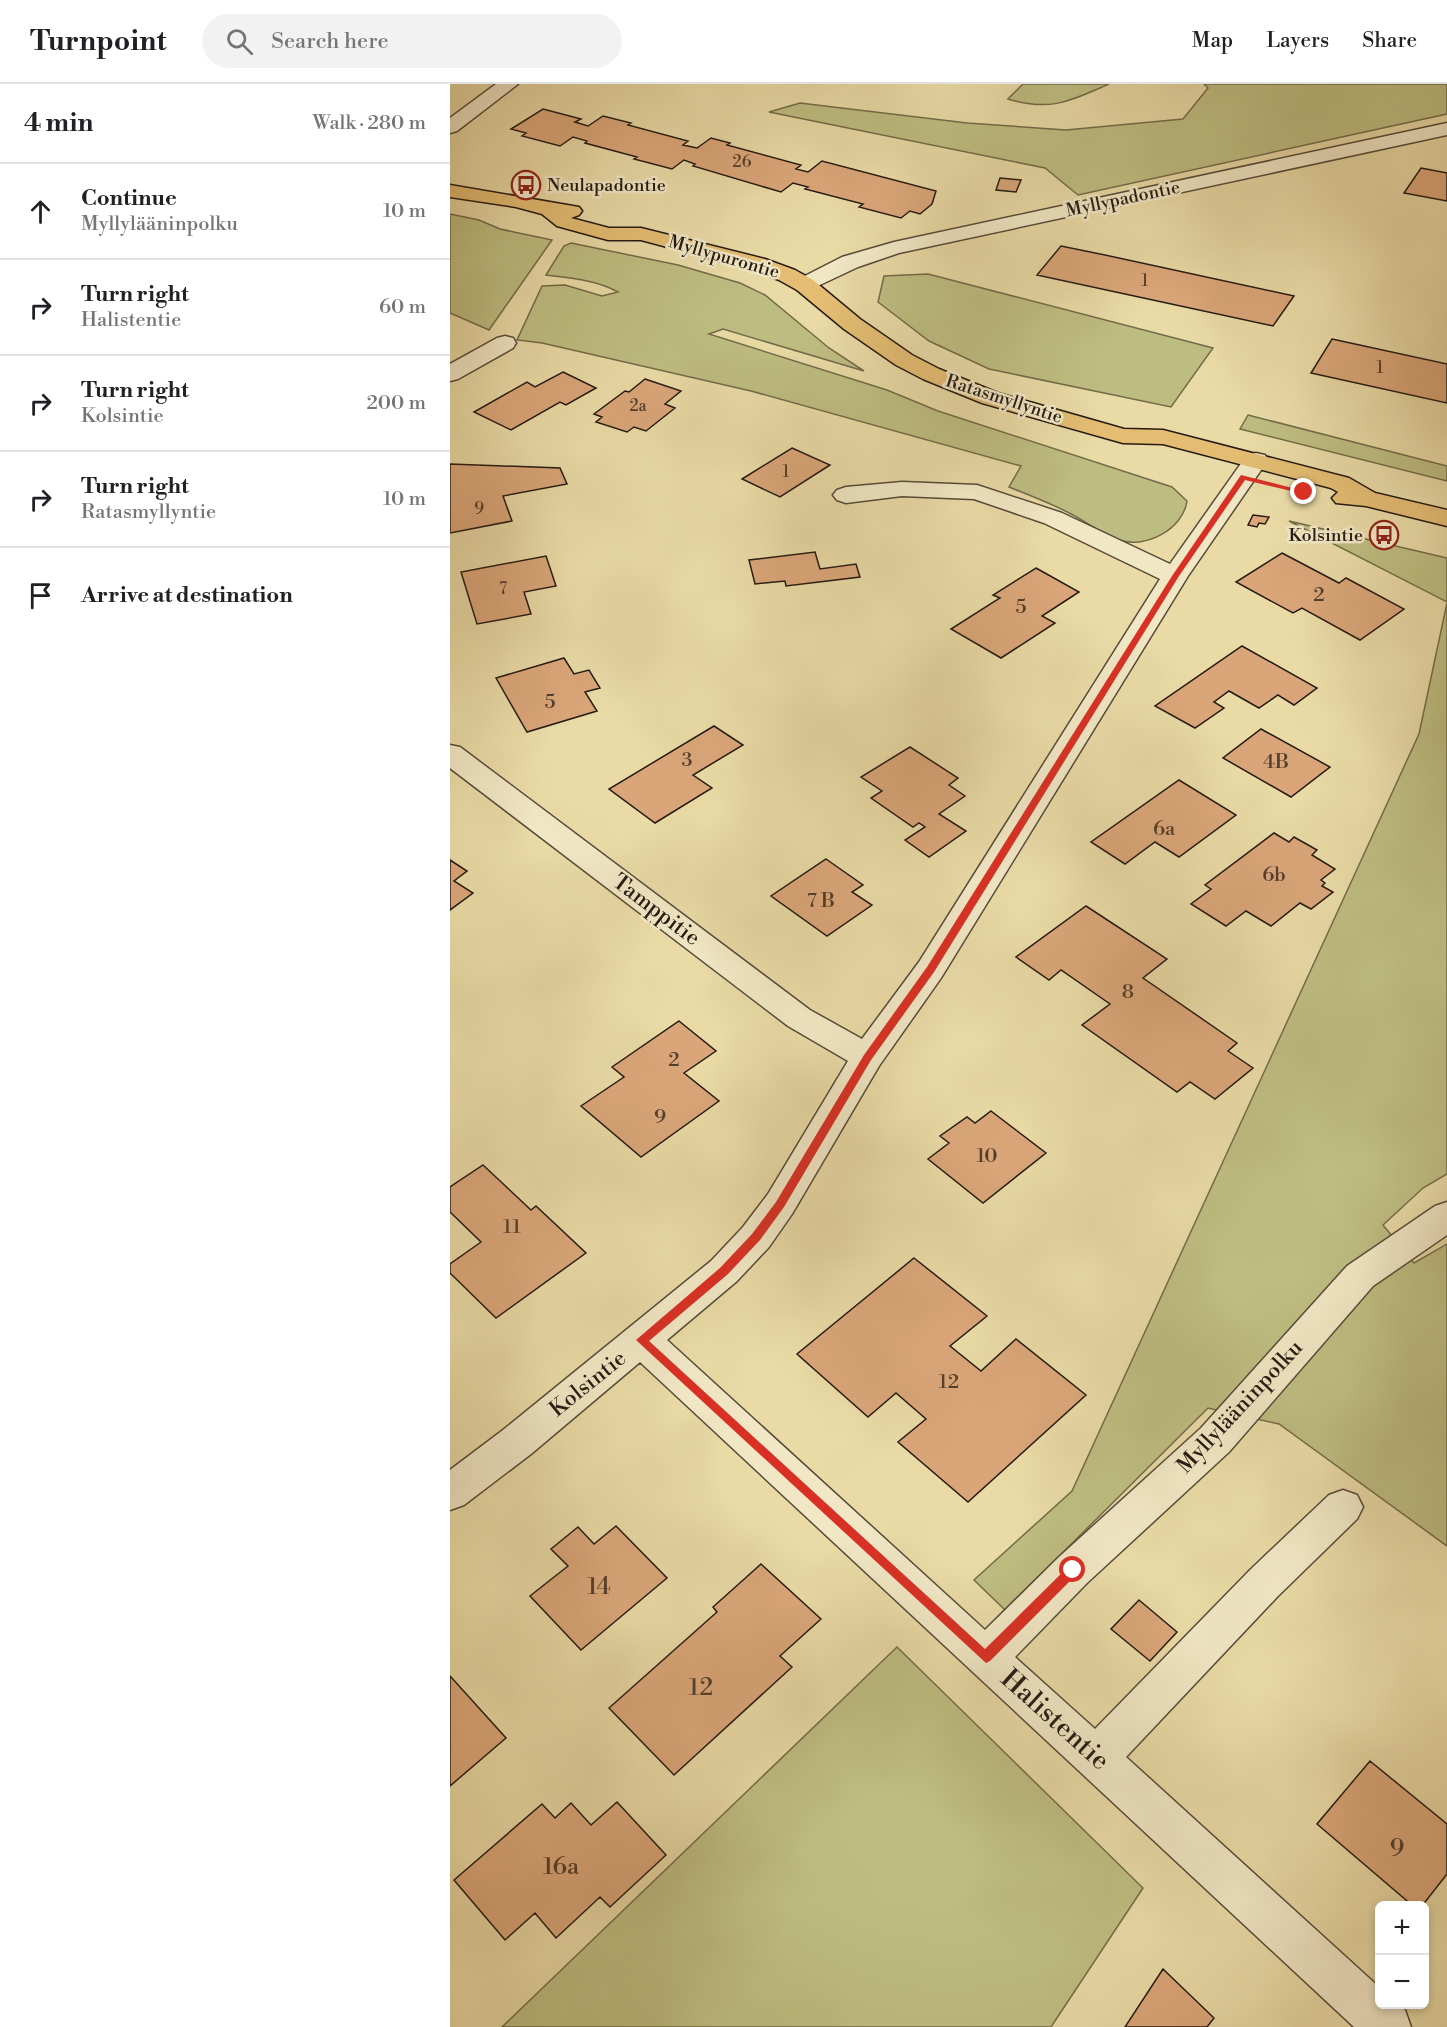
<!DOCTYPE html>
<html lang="en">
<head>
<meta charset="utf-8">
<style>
	body { margin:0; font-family:"Libre Bodoni",serif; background:#f2f2f2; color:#202124 }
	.controls { position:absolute; right:18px; bottom:18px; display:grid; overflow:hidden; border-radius:9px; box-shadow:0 3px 9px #0003 }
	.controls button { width:54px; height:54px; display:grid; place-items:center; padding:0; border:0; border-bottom:2px solid #e0e0e0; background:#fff; color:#202124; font:30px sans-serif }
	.stop { position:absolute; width:18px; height:18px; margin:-14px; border:4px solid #d93025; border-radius:50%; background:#fff }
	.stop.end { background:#d93025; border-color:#fff; box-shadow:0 2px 6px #0008 }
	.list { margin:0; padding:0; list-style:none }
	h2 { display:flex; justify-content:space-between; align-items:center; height:78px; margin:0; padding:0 24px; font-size:26px }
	h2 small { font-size:20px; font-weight:400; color:#757577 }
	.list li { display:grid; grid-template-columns:39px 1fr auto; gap:18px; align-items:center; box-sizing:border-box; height:96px; padding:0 24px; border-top:2px solid #e0e0e0 }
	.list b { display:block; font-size:22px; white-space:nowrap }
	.list p { margin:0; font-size:20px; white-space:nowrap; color:#757577 }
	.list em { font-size:20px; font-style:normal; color:#757577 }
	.icon { flex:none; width:33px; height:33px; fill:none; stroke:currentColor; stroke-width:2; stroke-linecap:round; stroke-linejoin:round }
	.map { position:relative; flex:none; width:997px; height:1943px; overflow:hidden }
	header { display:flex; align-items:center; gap:36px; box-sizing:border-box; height:84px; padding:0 30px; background:#fff; border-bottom:2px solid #e0e0e0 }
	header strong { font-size:28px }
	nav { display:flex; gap:33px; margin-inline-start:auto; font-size:21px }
	.search { width:420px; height:54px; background:#f2f2f2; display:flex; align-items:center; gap:15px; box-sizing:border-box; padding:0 21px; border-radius:33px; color:#757577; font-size:22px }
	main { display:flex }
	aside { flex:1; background:#fff }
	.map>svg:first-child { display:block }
	.green { fill:#bebd81; stroke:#726c4a; stroke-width:1.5 }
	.building { fill:#daa679; stroke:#251b13; stroke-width:1.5 }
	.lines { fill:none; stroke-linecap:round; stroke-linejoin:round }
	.minor-casing { stroke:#564b38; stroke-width:3 }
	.major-casing { stroke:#251b13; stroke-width:3 }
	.minor { fill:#f1e7c5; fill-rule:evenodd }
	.major { fill:#e4bd73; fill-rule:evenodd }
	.route { fill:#d93025 }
	.labels { text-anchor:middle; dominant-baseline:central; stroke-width:5; stroke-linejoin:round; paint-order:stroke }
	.far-number-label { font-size:16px; fill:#523e2c }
	.far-poi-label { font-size:18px; fill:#251b13; stroke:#f1e7c5; text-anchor:start }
	.far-street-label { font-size:18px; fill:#251b13; stroke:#f1e7c5 }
	.number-label { font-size:20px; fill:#523e2c }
	.street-label { font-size:22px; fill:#251b13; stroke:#f1e7c5 }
	.near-number-label { font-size:24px; fill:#523e2c }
	.near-street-label { font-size:27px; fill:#251b13; stroke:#f1e7c5 }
</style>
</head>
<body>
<header>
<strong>Turnpoint</strong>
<div class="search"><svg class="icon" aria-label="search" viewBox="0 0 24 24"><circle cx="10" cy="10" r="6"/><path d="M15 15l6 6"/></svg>Search here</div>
<nav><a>Map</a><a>Layers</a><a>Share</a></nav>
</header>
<main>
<aside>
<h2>4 min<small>Walk · 280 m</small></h2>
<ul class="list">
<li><svg class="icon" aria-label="ahead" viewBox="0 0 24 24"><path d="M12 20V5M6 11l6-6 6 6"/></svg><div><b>Continue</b><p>Myllylääninpolku</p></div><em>10 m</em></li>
<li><svg class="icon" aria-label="right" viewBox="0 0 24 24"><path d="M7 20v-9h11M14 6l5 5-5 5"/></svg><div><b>Turn right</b><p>Halistentie</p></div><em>60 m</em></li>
<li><svg class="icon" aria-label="right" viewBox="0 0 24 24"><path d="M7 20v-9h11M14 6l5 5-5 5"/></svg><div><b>Turn right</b><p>Kolsintie</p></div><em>200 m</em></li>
<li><svg class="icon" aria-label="right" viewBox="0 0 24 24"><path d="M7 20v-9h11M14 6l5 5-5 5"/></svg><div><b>Turn right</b><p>Ratasmyllyntie</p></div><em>10 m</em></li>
<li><svg class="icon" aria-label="arrive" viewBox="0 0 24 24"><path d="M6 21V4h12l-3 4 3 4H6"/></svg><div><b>Arrive at destination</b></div></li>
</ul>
</aside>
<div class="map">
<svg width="997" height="1943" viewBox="0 0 997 1943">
	<rect width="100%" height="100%" fill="#e9daa6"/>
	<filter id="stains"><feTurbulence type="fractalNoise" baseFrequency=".00333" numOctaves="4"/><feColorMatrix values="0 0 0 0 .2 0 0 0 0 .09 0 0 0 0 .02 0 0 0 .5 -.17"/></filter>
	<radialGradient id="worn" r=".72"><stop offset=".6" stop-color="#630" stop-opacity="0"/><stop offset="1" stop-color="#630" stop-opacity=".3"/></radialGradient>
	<path class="green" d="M573 0H659C619 17 602 28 558 15Z
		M754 0H997V30L628 111 595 84 319 28 350 19 517 39 616 46 733 35 758 4Z
		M0 130 29 136 50 145 102 156 39 246 0 229Z
		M121 159 228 181 290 199 315 211 379 264 414 287 273 245 259 250 437 306 488 327 722 403 737 417C733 445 696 465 669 456 653 451 638 439 623 431 603 420 581 412 559 403L571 382 301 307 92 259 67 256 92 202 115 201 152 212 168 208C147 196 120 194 96 191L114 162Z
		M478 190 763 264 721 323 539 285 479 257 428 218 434 192Z
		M798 331 997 382V397L790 345Z
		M839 437 997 474V518Z
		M997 519V1090L973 1104 933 1141 964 1179 997 1160V1462L829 1340 758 1324 555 1526 524 1496 622 1407 969 650Z
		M447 1563 693 1804 601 1943H52Z"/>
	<path class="building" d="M93 25 131 35 125 38 138 42 153 32 181 39 178 41 238 57 233 61 247 64 261 54 280 59 277 61 351 81 346 85 358 88 372 77 486 107 482 120 470 130 460 127 451 134 409 123 413 120 355 105 358 103 343 99 331 108 243 82 245 80 234 76 222 85 184 75 187 73 135 59 137 57 123 53 110 62 72 52 76 49 61 45Z
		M971 84 997 89V117L954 109Z
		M550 94 571 96 566 108 546 106Z
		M611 162 655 171 844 212 823 242 587 191Z
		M882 255 997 280V319L861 289Z
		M113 288 146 304 116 321 110 318 61 346 24 328 77 298 85 303Z
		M195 295 231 307 215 320 225 324 196 347 184 343 177 348 146 338 152 333 144 330 175 307 179 308Z
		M342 364 380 381 330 413 292 395Z
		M0 380 110 384 117 400 53 412 62 437 0 449Z
		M803 431 819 433 815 440 809 439 807 443 798 441Z
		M365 468 370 485 406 480 410 493 336 502 335 497 305 500 299 476Z
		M832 469 889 499 896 494 954 525 910 556 852 524 843 529 786 498Z
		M96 472 106 502 74 508 81 530 27 540 11 488Z
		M586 484 629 508 592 532 605 539 551 574 501 545 550 514 543 511Z
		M792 562 867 604 844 621 828 611 809 624 779 607 764 618 774 624 745 644 705 622Z
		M114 574 124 590 139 586 150 604 135 608 147 627 77 648 46 594Z
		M264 642 293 661 243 691 262 704 205 739 159 705Z
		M811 645 880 683 841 713 773 674Z
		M460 663 508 694 499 701 515 712 489 730 516 747 479 773 455 756 475 743 469 739 463 743 421 714 432 707 411 693Z
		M729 696 786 731 729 773 705 758 675 780 641 758Z
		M824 749 839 758 844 753 867 766 862 771 885 785 871 796 875 799 872 802 883 808 861 825 850 819 821 842 796 827 776 842 741 820 761 805 755 801Z
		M376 775 413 801 402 808 422 821 377 852 321 812Z
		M0 776 17 787 4 797 23 809 0 826Z
		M636 822 717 875 693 894 787 959 778 967 803 984 765 1015 740 998 727 1008 632 941 660 920 611 886 599 896 566 873Z
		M229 937 266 967 234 989 269 1017 191 1073 131 1022 174 993 162 983Z
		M541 1027 596 1069 533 1119 478 1075 499 1059 490 1052 517 1033 525 1039Z
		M33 1081 81 1126 86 1122 136 1169 46 1234 0 1189V1180L31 1158 0 1128V1103Z
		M464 1174 537 1232 500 1262 531 1287 566 1255 636 1311 518 1418 448 1358 476 1335 446 1309 418 1333 347 1270Z
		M166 1442 217 1494 131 1566 80 1512 118 1482 101 1465 128 1443 144 1460Z
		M311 1480 371 1535 330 1572 342 1583 224 1691 159 1624 267 1528 263 1523Z
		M689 1516 727 1548 700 1577 661 1545Z
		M0 1592 56 1654 0 1702Z
		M920 1677 997 1740V1790L972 1822H963L867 1740Z
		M167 1718 216 1771 160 1823 150 1813 106 1854 85 1829 55 1856 4 1796 92 1720 105 1734 121 1719 141 1741Z
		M713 1885 764 1934 757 1943H675Z"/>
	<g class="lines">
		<g class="minor-casing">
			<path id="minor" d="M46 0H68L7 47 0 49V34Z
				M997 39V51L449 169 408 183 355 208 347 206 344 201 347 196 392 173 444 158Z
				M55 252 63 254 66 259 63 264 8 295 0 297V280L47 254Z
				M806 369 815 371 818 376 738 492 491 894 429 982 342 1130 319 1163 287 1197 217 1256 535 1546 609 1473 751 1344 897 1182 985 1122 997 1118V1151L923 1202 779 1368 637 1499 565 1573 645 1645 800 1486 879 1411 893 1406 907 1411 913 1423 907 1435 828 1512 676 1673 930 1904V1920H948L955 1926 961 1943H904L190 1278 81 1370 14 1421 0 1426V1386L53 1346 261 1177 293 1143 318 1110 398 977 338 942 0 684V661L10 663 360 926 412 955 469 878 710 495 594 439 524 415 452 412 396 419 387 416 383 411 387 406 396 403 452 398 527 401 612 429 720 480 797 371Z"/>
		</g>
		<g class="major-casing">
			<path id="major" d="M0 101 129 123 132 127 129 131 121 134 159 144H191L315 175 345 186 363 196 410 235 462 271 489 285 548 309 674 345 713 346 899 394 925 409 997 426V442L916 422 886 419 882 414 888 408 881 404 713 360 673 359 532 319 473 295 446 281 394 245 347 206 329 196 299 185 191 156H158L107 142 92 130 66 123 0 113Z"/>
		</g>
		<use href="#minor" class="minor"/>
		<use href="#major" class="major"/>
	</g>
	<path class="route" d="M791 391 858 408 854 410 795 396 729 492 484 888 421 976 334 1123 310 1156 278 1190 199 1257 535 1565 619 1482H627V1490L540 1577 536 1579 186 1256 270 1184 302 1150 326 1118 414 971 477 883 722 492Z"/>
	<defs>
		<g id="bus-ring" transform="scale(1.5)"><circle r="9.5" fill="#f1e7c5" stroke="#8f2418" stroke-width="1.5"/><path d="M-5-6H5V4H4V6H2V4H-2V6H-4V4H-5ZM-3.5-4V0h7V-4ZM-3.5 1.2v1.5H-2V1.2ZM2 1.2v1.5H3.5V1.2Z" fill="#8f2418"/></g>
	</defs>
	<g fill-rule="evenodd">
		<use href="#bus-ring" x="76" y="101"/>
		<use href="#bus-ring" x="934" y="451"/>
	</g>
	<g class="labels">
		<g class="far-number-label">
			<text x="292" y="78">26</text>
			<text x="695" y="197">1</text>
			<text x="930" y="284">1</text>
			<text x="188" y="322">2a</text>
			<text x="336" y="388">1</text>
			<text x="29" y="425">9</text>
			<text x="53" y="505">7</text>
		</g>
		<g class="far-poi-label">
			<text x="97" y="101">Neulapadontie</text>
			<text x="913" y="451" text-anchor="end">Kolsintie</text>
		</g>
		<g class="far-street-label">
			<text transform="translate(673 115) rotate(-12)">Myllypadontie</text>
			<text transform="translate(274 173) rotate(16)">Myllypurontie</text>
			<text transform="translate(554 315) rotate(18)">Ratasmyllyntie</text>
		</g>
		<g class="number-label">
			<text x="869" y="511">2</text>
			<text x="571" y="523">5</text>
			<text x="100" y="618">5</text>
			<text x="237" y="676">3</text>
			<text x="826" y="678">4B</text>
			<text x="714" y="745">6a</text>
			<text x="824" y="791">6b</text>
			<text x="371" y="817">7 B</text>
			<text x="678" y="908">8</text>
			<text x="224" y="976">2</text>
			<text x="210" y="1033">9</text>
			<text x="537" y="1072">10</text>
			<text x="62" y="1143">11</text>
			<text x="499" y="1298">12</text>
		</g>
		<g class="street-label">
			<text transform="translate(206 826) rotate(37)">Tamppitie</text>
			<text transform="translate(138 1300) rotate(-39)">Kolsintie</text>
			<text transform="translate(790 1323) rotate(-47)">Myllylääninpolku</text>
		</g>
		<g class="near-number-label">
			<text x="149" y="1503">14</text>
			<text x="251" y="1604">12</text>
			<text x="947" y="1765">9</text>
			<text x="111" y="1783">16a</text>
		</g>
		<g class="near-street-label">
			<text transform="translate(605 1636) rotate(42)">Halistentie</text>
		</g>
	</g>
	<rect width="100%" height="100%" filter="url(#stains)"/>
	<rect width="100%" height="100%" fill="url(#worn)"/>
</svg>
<div class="controls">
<button>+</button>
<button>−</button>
</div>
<div class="stop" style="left:623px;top:1486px"></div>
<div class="stop end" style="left:854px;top:408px"></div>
</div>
</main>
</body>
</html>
